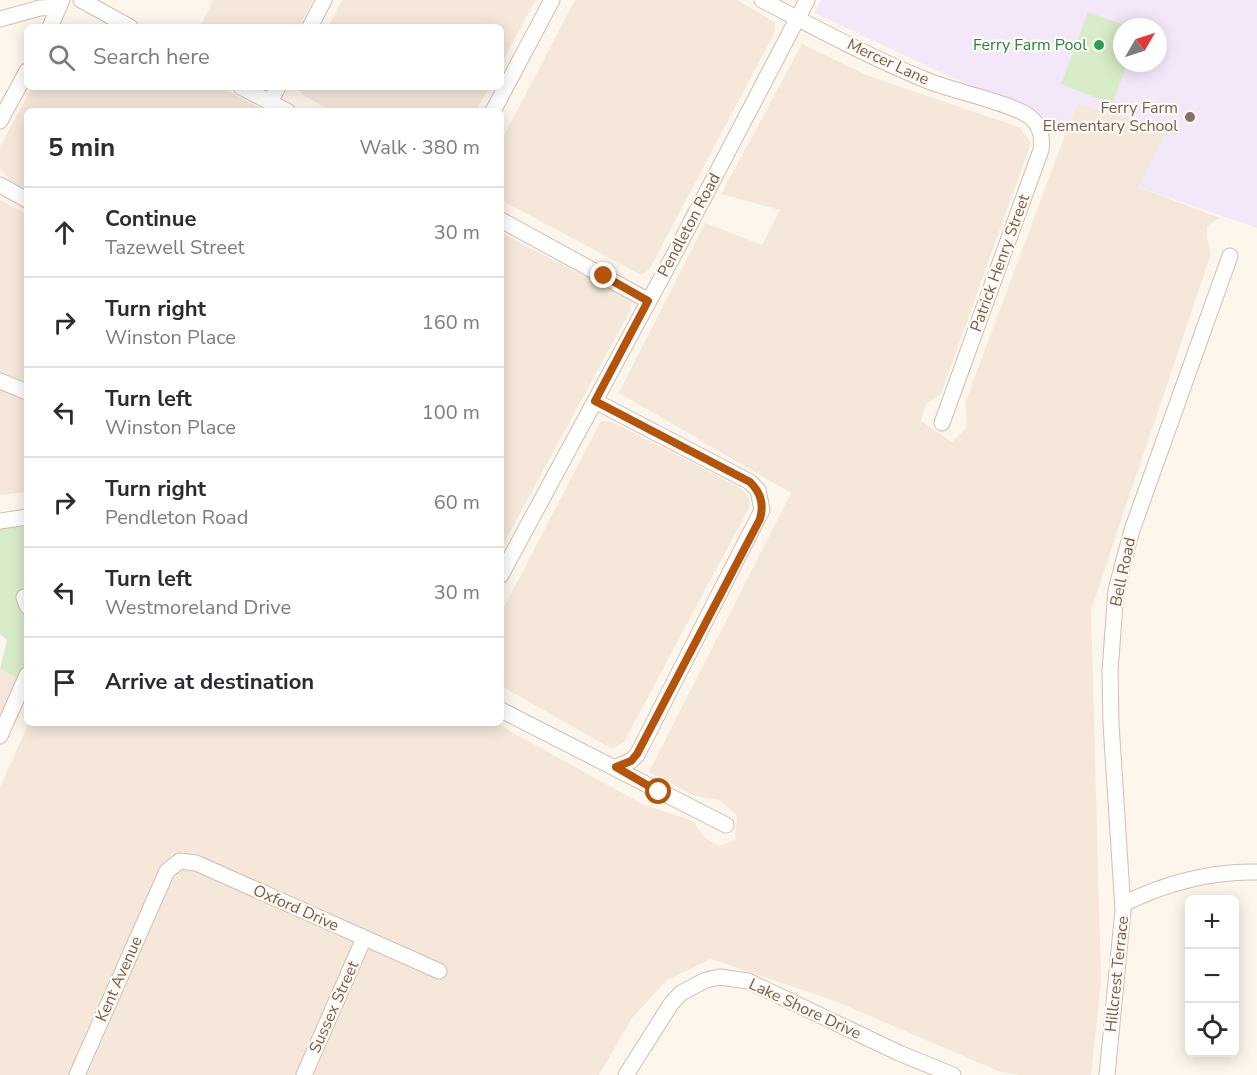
<!DOCTYPE html>
<html lang="en">
<head>
<meta charset="utf-8">
<style>
	body { margin:0; font-family:"Nunito Sans",sans-serif; background:#f2f2f3; color:#2b2b33 }
	.controls { position:absolute; right:18px; bottom:18px; display:grid; overflow:hidden; border-radius:9px; box-shadow:0 3px 15px #0003 }
	.controls button { width:54px; height:54px; display:grid; place-items:center; padding:0; border:0; border-bottom:2px solid #e1e1e2; background:#fff; color:#2b2b33; font:30px sans-serif }
	.compass { position:absolute; left:1113px; top:18px; width:54px; height:54px; border-radius:50%; background:#fff; box-shadow:0 3px 15px #0003; rotate:51deg }
	.stop { position:absolute; width:18px; height:18px; margin:-14px; border:4px solid #b45309; border-radius:50%; background:#fff }
	.stop.end { background:#b45309; border-color:#fff; box-shadow:0 2px 6px #0008 }
	.list { margin:0; padding:0; list-style:none }
	h2 { display:flex; justify-content:space-between; align-items:center; height:78px; margin:0; padding:0 24px; font-size:26px }
	h2 small { font-size:20px; font-weight:400; color:#7c7c81 }
	.list li { display:grid; grid-template-columns:39px 1fr auto; gap:18px; align-items:center; box-sizing:border-box; height:90px; padding:0 24px; border-top:2px solid #e1e1e2 }
	.list b { display:block; font-size:22px; white-space:nowrap }
	.list p { margin:0; font-size:20px; white-space:nowrap; color:#7c7c81 }
	.list em { font-size:20px; font-style:normal; color:#7c7c81 }
	.icon { flex:none; width:33px; height:33px; fill:none; stroke:currentColor; stroke-width:2; stroke-linecap:round; stroke-linejoin:round }
	.map { position:relative; flex:none; width:1257px; height:1075px; overflow:hidden }
	.search { position:absolute; background:#fff; box-shadow:0 3px 15px #0003; left:24px; top:24px; width:480px; height:66px; display:flex; align-items:center; gap:15px; box-sizing:border-box; padding:0 21px; border-radius:9px; color:#7c7c81; font-size:22px }
	.panel { position:absolute; background:#fff; box-shadow:0 3px 15px #0003; left:24px; top:108px; width:480px; height:618px; border-radius:9px }
	.map>svg:first-child { display:block }
	.residential { fill:#f5e8da }
	.education { fill:#f3e8fa; fill-rule:evenodd }
	.green { fill:#d8ecc9 }
	.lines { fill:none; stroke-linecap:round; stroke-linejoin:round }
	.minor-casing { stroke:#d1beb0; stroke-width:17 }
	.minor { stroke:#fff; stroke-width:15 }
	.route { stroke:#b45309; stroke-width:8 }
	.leisure-dot { fill:#2e9e5b; stroke:#fffaf3; stroke-width:2 }
	.education-dot { fill:#8d6e63; stroke:#fffaf3; stroke-width:2 }
	.labels { text-anchor:middle; dominant-baseline:central; stroke-width:4.5; stroke-linejoin:round; paint-order:stroke }
	.leisure-label { font-size:16px; fill:#27864d; stroke:#fffaf3; text-anchor:end }
	.street-label { font-size:16px; fill:#7a5c4d; stroke:#fffaf3 }
	.education-label { font-size:16px; fill:#785e54; stroke:#fffaf3; text-anchor:end }
</style>
</head>
<body>
<div class="map">
<svg width="1257" height="1075" viewBox="0 0 1257 1075">
	<rect width="100%" height="100%" fill="#fdf6ec"/>
	<path class="residential" d="M213 0H313L299 27H200Z
		M342 0H536L501 64V27H328Z
		M575 0H737L775 22V32L649 270 641 275 501 200V141Z
		M802 44 866 75 1019 127 1031 143 941 394 926 404 921 421 952 442 967 427 965 403 1077 103 1168 130 1138 187 1220 218 1207 226V239L1211 254 1091 610 1101 980 1091 1075H1018L998 1071 835 1001 711 959 667 980 632 1018 599 1075H0V787L29 723H496L642 804 693 821 704 837 719 846 735 840 737 816 719 800 695 796 649 772 791 493 619 393 705 223 762 245 780 210 721 194Z
		M32 87H220L266 111H27V189L8 179 0 168V146Z
		M297 87H489L476 111H331L303 95Z
		M0 200 27 214V492L0 495Z
		M501 233 631 300 630 311 501 548Z
		M601 421 612 422 739 487 748 496 750 506 624 742 612 749 501 686V613Z
		M0 669 21 680 0 716Z"/>
	<path class="education" d="M821 0H1257V228L1138 187 1168 130 1077 103 1066 131 814 13ZM1122 27H1158V63H1122Z"/>
	<path class="green" d="M1088 12 1129 27H1122V63H1127L1113 104 1061 84Z
		M27 520V668L21 680 0 669 7 640 0 634V525Z"/>
	<g class="lines">
		<g class="minor-casing">
			<path id="minor" d="M81 0 130 27
				M762 0C818 29 873 59 931 82 954 91 1014 104 1030 117 1040 125 1043 138 1041 150L942 423
				M0 19 40 8 59 7
				M50 27 62 0
				M310 27 324 0
				M241 87 287 111
				M270 102 278 87
				M493 111 552 0
				M0 121 27 71
				M0 185 27 200
				M501 220 649 301
				M0 381 27 392
				M595 401 750 482 758 490 762 510 637 755 631 761 616 767
				M0 521 27 517
				M501 575 677 249 807 0
				M24 597 27 606
				M501 710 726 825
				M0 736 27 675
				M1123 904C1166 883 1210 871 1257 872
				M77 1075 167 871 180 861 196 863 439 971
				M304 1075 364 938
				M626 1075 671 1004 681 993 706 980 720 977 748 981 899 1053 953 1075
				M1107 1075 1123 910 1111 724 1110 671 1116 590 1132 530 1230 256"/>
		</g>
		<use href="#minor" class="minor"/>
	</g>
	<g class="lines">
		<path class="route" d="M604 276 648 301 595 401 750 482C761 493 764 504 760 519L637 754 631 761 616 767 659 792"/>
	</g>
	<circle class="leisure-dot" cx="1099" cy="45" r="6"/>
	<circle class="education-dot" cx="1190" cy="117" r="6"/>
	<g class="labels">
		<g class="leisure-label">
			<text x="1087" y="45">Ferry Farm Pool</text>
		</g>
		<g class="street-label">
			<text transform="translate(888 62) rotate(25)">Mercer Lane</text>
			<text transform="translate(689 225) rotate(-62)">Pendleton Road</text>
			<text transform="translate(1000 263) rotate(-70)">Patrick Henry Street</text>
			<text transform="translate(1123 572) rotate(-78)">Bell Road</text>
			<text transform="translate(296 908) rotate(24)">Oxford Drive</text>
			<text transform="translate(1117 974) rotate(-84)">Hillcrest Terrace</text>
			<text transform="translate(119 979) rotate(-66)">Kent Avenue</text>
			<text transform="translate(334 1007) rotate(-66)">Sussex Street</text>
			<text transform="translate(805 1009) rotate(25)">Lake Shore Drive</text>
		</g>
		<g class="education-label">
			<text x="1178" y="108">Ferry Farm<tspan x="1178" dy="18">Elementary School</tspan></text>
		</g>
	</g>
</svg>
<div class="controls">
<button>+</button>
<button>−</button>
<button><svg class="icon" aria-label="locate" viewBox="0 0 24 24"><circle cx="12" cy="12" r="6"/><path d="M12 2v4M12 18v4M2 12h4M18 12h4"/></svg></button>
</div>
<svg class="compass" viewBox="-18 -18 36 36"><path d="M0-13l5 13h-10z" fill="#e53935"/><path d="M0 13l5-13h-10z" fill="#7c7c81"/></svg>
<div class="stop" style="left:659px;top:792px"></div>
<div class="stop end" style="left:604px;top:276px"></div>
<div class="search"><svg class="icon" aria-label="search" viewBox="0 0 24 24"><circle cx="10" cy="10" r="6"/><path d="M15 15l6 6"/></svg>Search here</div>
<section class="panel">
<h2>5 min<small>Walk · 380 m</small></h2>
<ul class="list">
<li><svg class="icon" aria-label="ahead" viewBox="0 0 24 24"><path d="M12 20V5M6 11l6-6 6 6"/></svg><div><b>Continue</b><p>Tazewell Street</p></div><em>30 m</em></li>
<li><svg class="icon" aria-label="right" viewBox="0 0 24 24"><path d="M7 20v-9h11M14 6l5 5-5 5"/></svg><div><b>Turn right</b><p>Winston Place</p></div><em>160 m</em></li>
<li><svg class="icon" aria-label="left" viewBox="0 0 24 24"><path d="M17 20v-9H6M10 6l-5 5 5 5"/></svg><div><b>Turn left</b><p>Winston Place</p></div><em>100 m</em></li>
<li><svg class="icon" aria-label="right" viewBox="0 0 24 24"><path d="M7 20v-9h11M14 6l5 5-5 5"/></svg><div><b>Turn right</b><p>Pendleton Road</p></div><em>60 m</em></li>
<li><svg class="icon" aria-label="left" viewBox="0 0 24 24"><path d="M17 20v-9H6M10 6l-5 5 5 5"/></svg><div><b>Turn left</b><p>Westmoreland Drive</p></div><em>30 m</em></li>
<li><svg class="icon" aria-label="arrive" viewBox="0 0 24 24"><path d="M6 21V4h12l-3 4 3 4H6"/></svg><div><b>Arrive at destination</b></div></li>
</ul>
</section>
</div>
</body>
</html>
